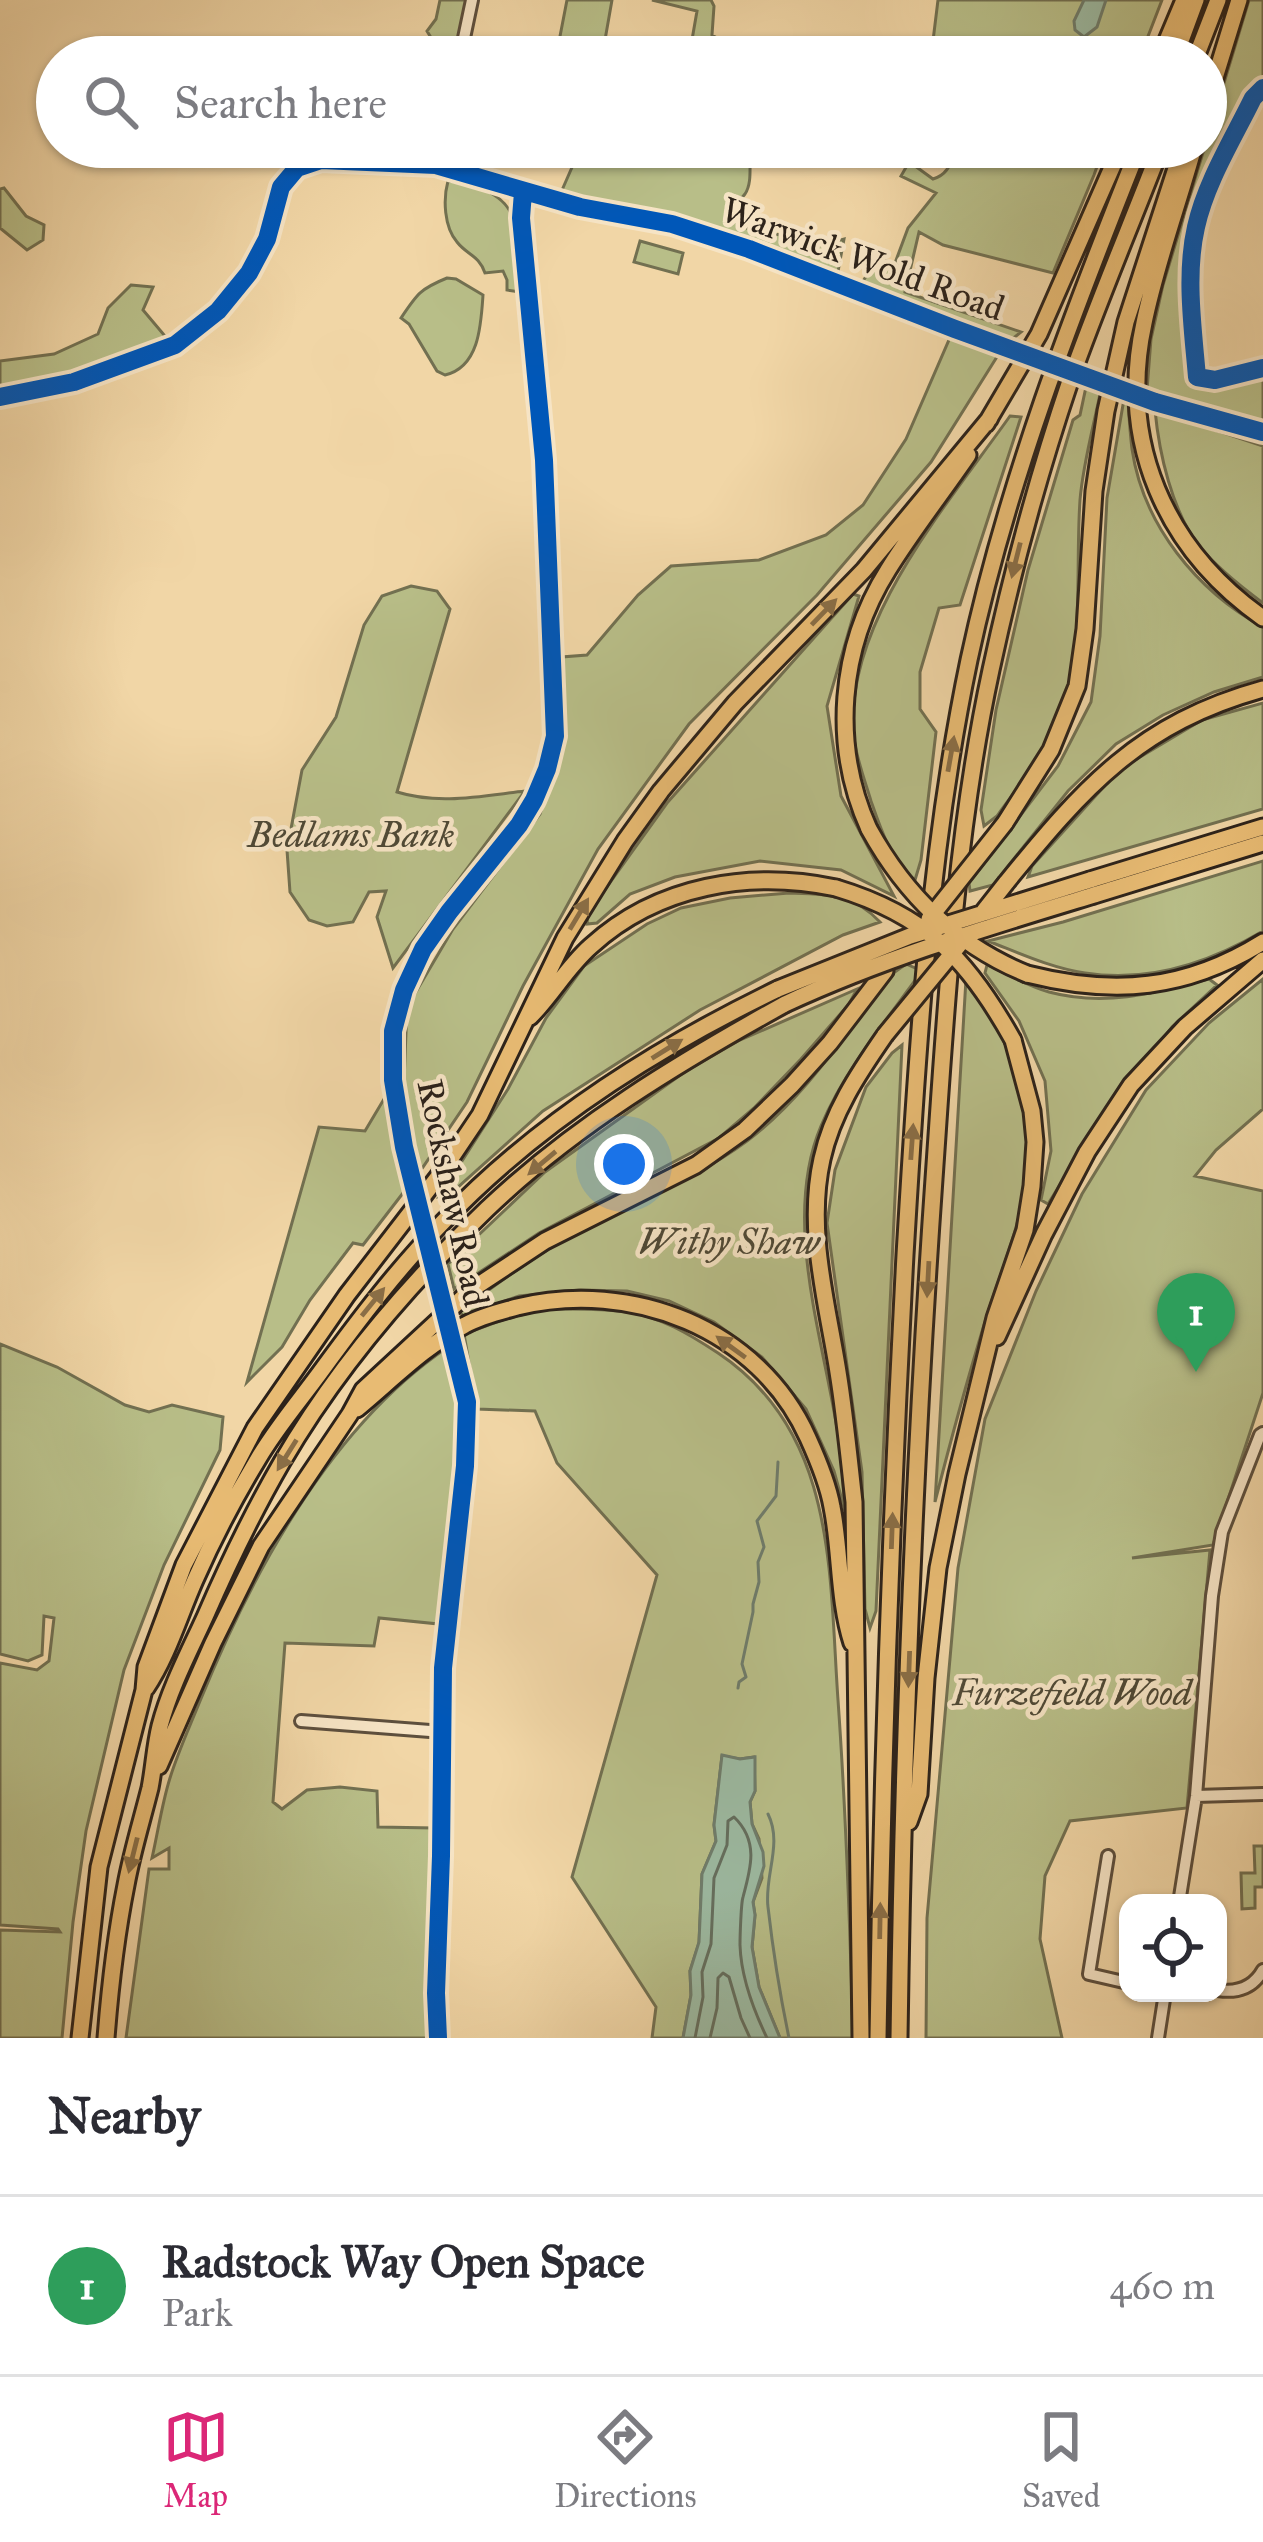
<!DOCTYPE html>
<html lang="en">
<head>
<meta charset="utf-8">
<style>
	body { margin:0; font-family:"IM FELL Great Primer",serif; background:#f2f2f3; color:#2b2b33 }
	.controls { position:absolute; right:36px; bottom:36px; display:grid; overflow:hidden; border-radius:24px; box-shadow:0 3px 9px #0004 }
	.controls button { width:108px; height:108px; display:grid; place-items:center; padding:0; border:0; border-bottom:3px solid #e1e1e2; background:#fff; color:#2b2b33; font:60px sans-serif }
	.you { position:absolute; left:624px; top:1164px; width:42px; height:42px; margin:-30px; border:9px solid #fff; border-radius:50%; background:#1a73e8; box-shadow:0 0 0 18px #1a73e833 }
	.badge { display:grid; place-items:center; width:78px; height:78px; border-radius:50%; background:#db2777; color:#fff; font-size:39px; font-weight:700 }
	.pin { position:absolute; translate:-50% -99px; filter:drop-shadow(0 3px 6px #0008) }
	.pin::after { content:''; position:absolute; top:63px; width:42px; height:36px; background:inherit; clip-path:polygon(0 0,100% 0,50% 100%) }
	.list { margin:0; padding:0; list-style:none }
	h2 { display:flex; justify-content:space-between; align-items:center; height:156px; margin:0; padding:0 48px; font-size:51px }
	h2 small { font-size:39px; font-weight:400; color:#7c7c81 }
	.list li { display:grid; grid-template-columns:78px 1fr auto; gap:36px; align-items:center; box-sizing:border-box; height:180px; padding:0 48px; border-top:3px solid #e1e1e2 }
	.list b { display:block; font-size:45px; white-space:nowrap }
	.list p { margin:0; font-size:39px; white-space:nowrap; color:#7c7c81 }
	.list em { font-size:39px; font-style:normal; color:#7c7c81 }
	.icon { flex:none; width:66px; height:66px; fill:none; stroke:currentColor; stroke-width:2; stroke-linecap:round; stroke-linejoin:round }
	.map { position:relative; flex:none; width:1263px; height:2038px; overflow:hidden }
	.search { position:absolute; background:#fff; box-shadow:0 3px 9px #0004; left:36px; right:36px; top:36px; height:132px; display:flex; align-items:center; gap:30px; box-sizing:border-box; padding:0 42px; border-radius:66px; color:#7c7c81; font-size:45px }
	.sheet { height:336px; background:#fff }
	nav { display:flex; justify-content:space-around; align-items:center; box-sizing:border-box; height:168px; border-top:3px solid #e1e1e2; background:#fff; font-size:33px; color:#7c7c81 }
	nav a { display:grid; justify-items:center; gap:6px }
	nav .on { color:#db2777 }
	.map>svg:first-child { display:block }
	.green { fill:#b8be88; stroke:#727051; stroke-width:3 }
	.water { fill:#9cbaa2; stroke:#6f7d6c; stroke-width:3 }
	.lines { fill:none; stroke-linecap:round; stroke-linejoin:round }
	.shore { stroke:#646e5e; stroke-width:3 }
	.stream { stroke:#6f7d6c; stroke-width:3 }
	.minor-casing { stroke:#5d4f3d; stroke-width:16 }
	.highway-casing { stroke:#2c221a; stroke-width:21 }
	.minor { stroke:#f6e4c5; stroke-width:10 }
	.highway { stroke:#e8bb73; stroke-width:15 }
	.minor-bridge-casing { stroke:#5d4f3d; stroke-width:16; stroke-linecap:butt }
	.highway-bridge-casing { stroke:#2c221a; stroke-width:21; stroke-linecap:butt }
	.minor-bridge { stroke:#f6e4c5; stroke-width:10 }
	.highway-bridge { stroke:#e8bb73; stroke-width:15 }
	.cycleway-casing { stroke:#f6e4c5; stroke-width:26 }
	.cycleway { stroke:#0057b8; stroke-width:18 }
	.oneway { fill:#8a6e46 }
	.labels { text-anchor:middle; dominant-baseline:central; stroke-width:9; stroke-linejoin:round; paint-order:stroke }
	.street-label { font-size:36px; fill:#2c221a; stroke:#f6e4c5 }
	.park-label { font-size:36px; font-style:italic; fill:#4f4936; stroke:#f6e4c5 }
</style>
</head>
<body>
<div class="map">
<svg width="1263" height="2038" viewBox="0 0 1263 2038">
	<rect width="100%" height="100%" fill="#f1d6a6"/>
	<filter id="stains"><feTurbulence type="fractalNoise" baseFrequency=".00167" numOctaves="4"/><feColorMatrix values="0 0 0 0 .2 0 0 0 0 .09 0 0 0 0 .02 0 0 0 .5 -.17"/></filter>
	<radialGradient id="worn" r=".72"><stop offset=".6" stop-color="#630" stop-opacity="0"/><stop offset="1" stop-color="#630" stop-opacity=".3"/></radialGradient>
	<path class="green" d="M440 0H467L455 57H422L433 41 427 31 436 19Z
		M567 0H612L602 57H556Z
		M652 0H711L714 6 712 35 737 50 733 57H689L697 11Z
		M938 0H1162L1140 57H931Z
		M1249 0H1263V90L1248 97 1192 226V376L1263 368V422L1215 412 1147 390 1151 339 1163 285Z
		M368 147H435L429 160 342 155 345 151Z
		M577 147H639L669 164 673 147H691L690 154C714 149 729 149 750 161 750 172 751 185 745 194 738 203 734 204 732 215L747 228 804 240 815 247 844 239 837 277 758 244 674 217 559 197 580 149Z
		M923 147 915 166 933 179C947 175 952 164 954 151L950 147H1104L1094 175 1053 273 943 245 919 232 905 292 1021 332 1011 340 932 314 861 284 869 272 867 257 895 263 908 228 936 193 901 176 916 150Z
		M448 181C470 182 504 193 512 216 518 233 518 272 520 292L507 290V280L503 271 485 273C479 255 467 255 457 242 444 227 443 199 448 181Z
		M4 188 26 216 44 225 43 240 27 250 0 228V189Z
		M640 241 683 253 678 274 634 262Z
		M447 278 456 279 483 295C481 326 479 367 445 375L437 371 409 324 401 318C417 294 420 289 447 278Z
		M131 285 153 287 143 310 170 342 75 375 0 389V361L54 354 98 334 108 308Z
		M952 333 1000 352 931 462 817 595 689 724 598 849 523 986 467 1102 423 1167 363 1245 353 1243 310 1300 282 1347 247 1382 319 1127 365 1131 387 1094 404 1082 407 1007 453 929 540 814 561 748 562 657 587 655 638 595 671 566 759 560 826 535 863 505 906 439Z
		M1086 387 1101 389C1094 425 1083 463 1080 500 1075 574 1085 651 1059 723 1047 753 1016 789 997 816L984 826 981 810 996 710 1028 570 1073 420 1080 415Z
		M1124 399 1128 401C1129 417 1130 433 1132 449 1143 525 1197 591 1263 627V677L1214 692 1163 715 1116 744 1068 791 993 885 970 891 969 883 1058 766 1091 702 1100 636 1107 498Z
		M1155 410 1263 446V603C1240 586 1217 568 1199 546 1172 511 1159 453 1155 410Z
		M1010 416 1021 417 960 605 939 608 920 672V709L936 732 921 860 915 880C892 864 880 827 871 801 865 781 857 760 854 739 841 626 948 504 1010 416Z
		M411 586 437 591 450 609 397 792C439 805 481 796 525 791L393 968 377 917 386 891 369 892 353 922 327 926 309 920 290 892 287 850 302 770 336 717 364 625 382 596Z
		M853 594 859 596 827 706 841 796 894 896 841 870 760 861 675 877 630 894 597 923 587 924 588 913 667 803Z
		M1263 703V809L1028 877 1032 866 1120 769 1202 720Z
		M1263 861V931C1209 963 1149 983 1085 973 1051 968 1019 953 988 941L1063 922Z
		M789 893C826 894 853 893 880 922L843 935 700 1010 543 1111 448 1196 439 1197 508 1089 546 1018 584 966 647 924 681 908 730 898Z
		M906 964 922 971C886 1021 845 1069 821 1126 779 1225 829 1354 841 1455 843 1473 843 1492 845 1511L834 1471 806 1409 762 1357 714 1322 669 1301 627 1291 579 1290 519 1296 463 1316 460 1312C499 1281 540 1253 583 1229 638 1200 697 1178 747 1141 806 1097 847 1031 892 974Z
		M987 965C1007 974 1028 986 1049 992 1105 1007 1155 993 1209 979L1217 985 1172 1027 1103 1115 1048 1204 1041 1200 1051 1151 1045 1081 1019 1021 985 973Z
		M966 979C1019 1041 1039 1133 1020 1212 1011 1250 995 1288 984 1325 966 1384 950 1443 935 1502Z
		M1263 979V1109L1216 1150 1195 1176 1263 1191V1393L1213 1545 1132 1558 1210 1550 1187 1808 1070 1821 1045 1876 1040 1939 1062 2038H926L927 1918 958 1568 985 1419 1036 1291 1082 1194 1146 1090 1209 1023Z
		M857 989 849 1004 801 1059 754 1108 719 1138 539 1233 454 1289 448 1264 545 1172 686 1071 738 1041Z
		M902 1045 876 1611 870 1628 865 1609 862 1472 827 1223 835 1170 866 1087 892 1053Z
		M544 1309C572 1309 600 1308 627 1312 661 1317 689 1334 718 1353 837 1432 829 1573 838 1700 846 1813 850 1925 853 2038H780L759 1987 752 1947 755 1915 753 1902 762 1878 759 1839 752 1824 750 1802 755 1791 754 1757 740 1759 722 1756 714 1825 716 1841 702 1874 699 1943 690 1971 691 1995 683 2038H652L656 2007 572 1877 657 1575 557 1463 535 1411 477 1409 464 1334 502 1320Z
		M0 1344 57 1367 125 1405 149 1412 172 1405 223 1417 220 1450 164 1565 124 1670 86 1831 73 1922 62 2038H0V1930L60 1932 58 1929 0 1925V1663L37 1670 49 1661 54 1618 44 1616 42 1655 28 1661 0 1654Z
		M448 1347 458 1384 460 1436 439 1624 379 1618 374 1646 285 1643 273 1802 282 1809 307 1790 340 1787 377 1791 378 1827 434 1828 429 2038H126L149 1869H169V1848L152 1858C158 1832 162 1803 170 1778 178 1752 190 1726 200 1701 252 1573 331 1426 448 1347Z
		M1254 1846H1263V1887H1255V1908L1242 1909 1241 1873H1255Z"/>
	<path class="water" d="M1084 0H1106L1097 27 1084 37 1075 30 1074 21Z
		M722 1755 740 1759 755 1757V1791L750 1802 752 1824 763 1852 764 1866 753 1902 755 1915 752 1947 759 1987 780 2038H683L691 1995 690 1971 699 1942 702 1874 716 1841 714 1825Z"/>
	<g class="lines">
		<path class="shore" d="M695 2038 703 1997 702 1972 711 1944 714 1878 727 1845 728 1821 734 1817C759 1841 751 1868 743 1897 741 1903 740 1937 740 1945 741 1978 753 2009 767 2038
			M710 2038 717 2008 718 1978 723 1973 729 1977 741 2018 750 2038"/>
		<path class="stream" d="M738 1688 739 1682 746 1677 742 1664 753 1612V1604L759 1582 758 1562 764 1547 757 1521 776 1496 778 1462
			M768 1814C783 1844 764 1876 768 1907 773 1951 780 1995 789 2038"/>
		<g class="minor-casing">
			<path id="minor" d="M460 57 472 0
				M436 165 440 147
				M0 397 74 382 175 345 218 311 249 273 267 239 281 187 297 168 321 160 436 165 580 207 672 224 749 249 1011 349
				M1155 402 1263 432
				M404 1147C398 1110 389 1073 393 1035 401 947 475 892 521 822 539 796 547 767 555 736L544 460 521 218 523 192
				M301 1721 443 1732
				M1196 1796 1263 1794
				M1108 1856 1089 1974 1128 1983
				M1179 1903 1196 1796 1212 1596 1222 1532 1260 1435 1263 1433
				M1218 1990C1237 1993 1253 1988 1263 1970
				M438 2038 436 1993 441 1856 443 1668 465 1466 467 1402
				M1158 2038 1165 1993"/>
		</g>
		<g class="highway-casing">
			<path id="highway" d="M1160 57 1184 0
				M1175 57 1196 0
				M1196 57 1218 0
				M1206 107 1239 0
				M1194 147C1178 205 1156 264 1144 323 1118 442 1165 549 1263 618
				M986 424 1039 334 1121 147
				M1005 823 1051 750 1077 686 1085 629 1094 491 1106 411 1126 322 1183 147
				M869 829C831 745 839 648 888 570 912 531 942 493 968 455
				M1090 880 1263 827
				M1006 883C1084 787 1140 723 1263 689
				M1094 895 1263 843
				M1027 974C1114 996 1186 990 1263 942
				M530 1017C552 995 567 967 591 946 658 885 750 870 836 888
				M997 1337 1044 1234 1087 1152 1131 1085 1185 1027 1263 960
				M357 1409C392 1380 425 1346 465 1325 481 1316 499 1312 517 1307 631 1279 759 1328 808 1438 818 1460 828 1484 832 1507 841 1552 838 1599 852 1643
				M146 1688C168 1655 179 1616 195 1580 213 1539 235 1497 258 1459 276 1428 301 1399 322 1370 360 1318 398 1268 443 1222 537 1123 656 1048 778 989
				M159 1766 213 1643 261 1546 350 1414 363 1390 471 1290 545 1241 696 1165 745 1130 792 1085 830 1043 885 971
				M909 1822 919 1794 926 1678 938 1568 957 1474 995 1318 1025 1230 1032 1186 1035 1142 1032 1111 1013 1040
				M80 2038 99 1867 144 1690 146 1667 184 1565 255 1428 347 1295 441 1173 480 1115 565 938 625 841 661 791 735 703 864 570 990 418
				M106 2038C110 1987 116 1935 126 1885 132 1852 142 1820 150 1788 154 1768 155 1746 160 1726 170 1688 189 1652 205 1617 228 1564 253 1512 282 1462 336 1369 409 1284 487 1209 574 1126 680 1062 785 1004
				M861 2038 854 1502C849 1458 845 1415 838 1372 827 1302 806 1230 822 1159 832 1113 858 1074 885 1035
				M878 2038C882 1777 891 1516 905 1255 917 1056 928 856 969 660 1007 482 1072 315 1139 147
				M899 2038C903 1751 914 1464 934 1179 946 1008 955 837 991 670 1012 572 1038 476 1070 381 1098 302 1131 225 1161 147"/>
		</g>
		<use href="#minor" class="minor"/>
		<use href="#highway" class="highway"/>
		<g class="minor-bridge-casing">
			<path id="minor-bridge" d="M1011 349 1155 402
				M404 1147 467 1402"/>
		</g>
		<g class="highway-bridge-casing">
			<path id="highway-bridge" d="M869 829C906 896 956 945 1027 974
				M836 888C926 915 968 959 1013 1040
				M984 911 1006 883
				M929 919 1005 823
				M778 989 910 936 1090 880
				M785 1004C884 958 989 927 1094 895
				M885 1035 959 945"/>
		</g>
		<use href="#minor-bridge" class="minor-bridge"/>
		<use href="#highway-bridge" class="highway-bridge"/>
		<g class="cycleway-casing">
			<path id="cycleway" d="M1263 88 1253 98C1233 139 1206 182 1196 227 1185 275 1193 329 1197 377L1215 380 1263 368
				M0 397 74 382 175 345 218 311 249 273 267 239 281 187 297 168 321 160 436 165 580 207 672 224 749 249 955 329 1155 402 1263 432
				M438 2038 436 1993 441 1856 443 1668 465 1466 467 1402 404 1147 393 1080V1031L404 990 423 949 449 912 519 825 534 800 547 769 555 736 544 460 521 218 523 192"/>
		</g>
		<use href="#cycleway" class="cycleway"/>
	</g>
	<defs><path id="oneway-solid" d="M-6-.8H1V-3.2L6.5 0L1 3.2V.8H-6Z" transform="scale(3)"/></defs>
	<g class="oneway">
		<use href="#oneway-solid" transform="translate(1016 560) rotate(104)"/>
		<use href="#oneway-solid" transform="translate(824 612) rotate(-46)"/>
		<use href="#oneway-solid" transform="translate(951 754) rotate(-80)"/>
		<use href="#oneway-solid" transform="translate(579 914) rotate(-59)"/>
		<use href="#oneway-solid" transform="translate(667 1049) rotate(-32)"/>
		<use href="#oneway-solid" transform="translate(912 1142) rotate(-86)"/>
		<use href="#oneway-solid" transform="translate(542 1163) rotate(140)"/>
		<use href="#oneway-solid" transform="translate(928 1279) rotate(93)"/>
		<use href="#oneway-solid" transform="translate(373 1302) rotate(-51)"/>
		<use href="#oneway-solid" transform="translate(731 1347) rotate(-144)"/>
		<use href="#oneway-solid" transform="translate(287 1455) rotate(122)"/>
		<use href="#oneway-solid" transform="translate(892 1531) rotate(-88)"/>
		<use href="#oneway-solid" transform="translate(909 1669) rotate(92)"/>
		<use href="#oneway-solid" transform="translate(133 1855) rotate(104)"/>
		<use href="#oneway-solid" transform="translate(880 1921) rotate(-89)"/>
	</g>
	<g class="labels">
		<g class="street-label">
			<text transform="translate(863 259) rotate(20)">Warwick Wold Road</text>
			<text transform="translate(453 1193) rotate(78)">Rockshaw Road</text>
		</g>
		<g class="park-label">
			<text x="351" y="835">Bedlams Bank</text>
			<text x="729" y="1242">Withy Shaw</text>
			<text x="1072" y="1693">Furzefield Wood</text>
		</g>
	</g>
	<rect width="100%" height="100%" filter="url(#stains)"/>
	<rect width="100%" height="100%" fill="url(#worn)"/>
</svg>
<div class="controls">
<button><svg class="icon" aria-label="locate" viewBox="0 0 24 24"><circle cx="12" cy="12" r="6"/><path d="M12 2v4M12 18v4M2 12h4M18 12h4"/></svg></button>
</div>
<div class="you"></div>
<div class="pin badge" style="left:1196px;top:1372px;background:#2e9e5b">1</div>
<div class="search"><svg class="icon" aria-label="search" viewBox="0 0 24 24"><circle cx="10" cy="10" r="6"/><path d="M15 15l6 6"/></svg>Search here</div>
</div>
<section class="sheet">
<h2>Nearby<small></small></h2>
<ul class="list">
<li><span class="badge" style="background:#2e9e5b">1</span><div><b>Radstock Way Open Space</b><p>Park</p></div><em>460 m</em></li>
</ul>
</section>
<nav>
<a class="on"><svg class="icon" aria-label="map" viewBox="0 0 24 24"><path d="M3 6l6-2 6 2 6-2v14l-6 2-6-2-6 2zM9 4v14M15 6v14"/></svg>Map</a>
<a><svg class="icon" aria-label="directions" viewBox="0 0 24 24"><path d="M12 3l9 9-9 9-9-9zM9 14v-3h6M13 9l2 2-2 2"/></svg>Directions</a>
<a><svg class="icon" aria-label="saved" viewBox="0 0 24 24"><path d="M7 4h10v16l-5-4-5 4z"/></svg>Saved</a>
</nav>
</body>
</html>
